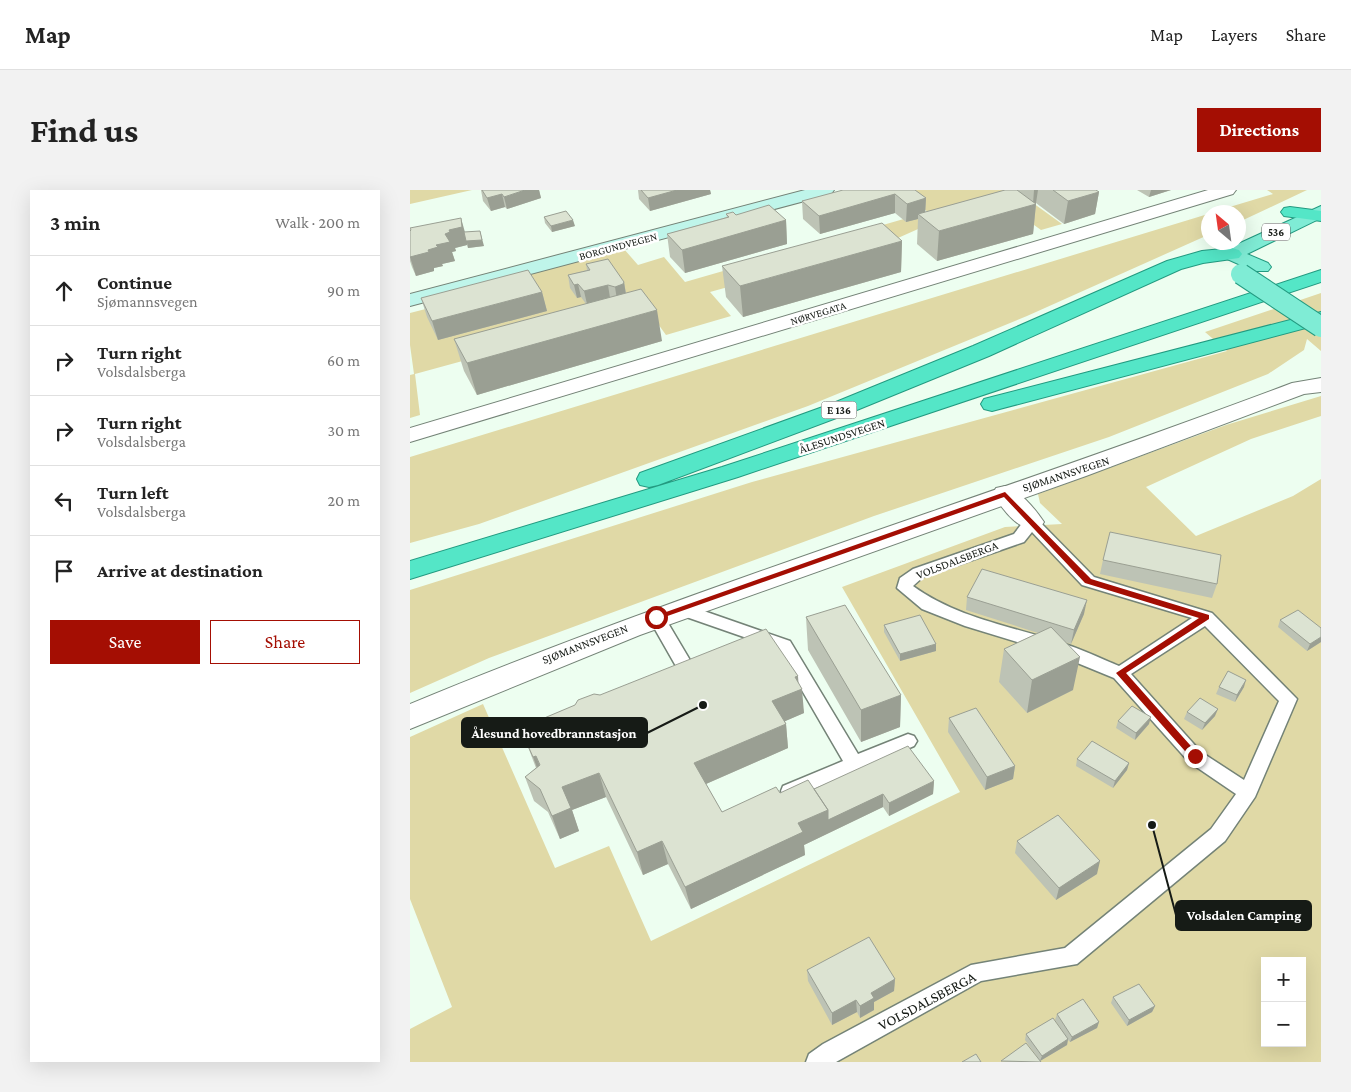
<!DOCTYPE html>
<html lang="en">
<head>
<meta charset="utf-8">
<style>
	body { margin:0; font-family:"Crimson Pro",serif; background:#f2f2f2; color:#222 }
	.controls { position:absolute; right:15px; bottom:15px; display:grid; overflow:hidden; border-radius:0px; box-shadow:0 5px 20px #0002 }
	.controls button { width:45px; height:45px; display:grid; place-items:center; padding:0; border:0; border-bottom:1px solid #e0e0e0; background:#fff; color:#222; font:25px sans-serif }
	.compass { position:absolute; left:791px; top:15px; width:45px; height:45px; border-radius:50%; background:#fff; box-shadow:0 5px 20px #0002; rotate:331deg }
	.stop { position:absolute; width:15px; height:15px; margin:-11px; border:4px solid #a40e03; border-radius:50%; background:#fff }
	.stop.end { background:#a40e03; border-color:#fff; box-shadow:0 1px 5px #0008 }
	.list { margin:0; padding:0; list-style:none }
	h2 { display:flex; justify-content:space-between; align-items:center; height:65px; margin:0; padding:0 20px; font-size:21px }
	h2 small { font-size:16px; font-weight:400; color:#767676 }
	.list li { display:grid; grid-template-columns:32px 1fr auto; gap:15px; align-items:center; box-sizing:border-box; height:70px; padding:0 20px; border-top:1px solid #e0e0e0 }
	.list b { display:block; font-size:19px; white-space:nowrap }
	.list p { margin:0; font-size:16px; white-space:nowrap; color:#767676 }
	.list em { font-size:16px; font-style:normal; color:#767676 }
	.actions { display:flex; gap:10px; padding:15px 20px }
	.actions a { flex:1; padding:11px 0; border:1px solid #a40e03; border-radius:0px; text-align:center; font-size:18px; color:#a40e03 }
	.actions .main { background:#a40e03; color:#fff }
	.icon { flex:none; width:28px; height:28px; fill:none; stroke:currentColor; stroke-width:2; stroke-linecap:round; stroke-linejoin:round }
	.map { position:relative; flex:none; width:911px; height:872px; overflow:hidden; border-radius:0px }
	header { display:flex; align-items:center; gap:30px; box-sizing:border-box; height:70px; padding:0 25px; background:#fff; border-bottom:1px solid #e0e0e0 }
	header strong { font-size:24px }
	nav { display:flex; gap:28px; margin-inline-start:auto; font-size:18px }
	.intro { display:flex; align-items:center; justify-content:space-between; box-sizing:border-box; height:120px; padding:0 30px }
	h1 { margin:0; font-size:35px }
	.button { padding:12px 22px; border-radius:0px; background:#a40e03; color:#fff; font-size:18px; font-weight:700 }
	main { display:flex; gap:30px; padding:0 30px }
	aside { flex:1; background:#fff; border-radius:0px; box-shadow:0 5px 20px #0002 }
	.map>svg:first-child { display:block }
	.green { fill:#e0d9a6; fill-rule:evenodd }
	.lines { fill:none; stroke-linecap:round; stroke-linejoin:round }
	.service-casing { stroke:#748377; stroke-width:3 }
	.minor-casing { stroke:#748377; stroke-width:2 }
	.tertiary-casing { stroke:#748377; stroke-width:2 }
	.secondary-casing { stroke:#748377; stroke-width:2 }
	.primary-casing { stroke:#239a80; stroke-width:2 }
	.trunk-casing { stroke:#239a80; stroke-width:2 }
	.service { fill:#fff; fill-rule:evenodd }
	.minor { fill:#fff; fill-rule:evenodd }
	.tertiary { fill:#fff; fill-rule:evenodd }
	.secondary { fill:#bff5ea; fill-rule:evenodd }
	.primary { fill:#7fecd5; fill-rule:evenodd }
	.trunk { fill:#54e6c7; fill-rule:evenodd }
	.primary-bridge-casing { stroke:#239a80; stroke-width:22; stroke-linecap:butt }
	.primary-bridge { stroke:#7fecd5; stroke-width:20 }
	.wall { fill:#bdc3b5 }
	.shaded-wall { fill:#9a9f93 }
	.building { fill:#dce3d2; stroke:#9a9f93 }
	.route { fill:#a40e03 }
	.labels { text-anchor:middle; dominant-baseline:central; stroke-width:5; stroke-linejoin:round; paint-order:stroke }
	.shield { fill:#fff; stroke:#5c5f5c; stroke-width:1 }
	.shield-label { font-size:11px; font-weight:bold; fill:#161b16 }
	.far-street-label { font-size:11px; fill:#161b16; stroke:#fff }
	.street-label { font-size:12px; fill:#161b16; stroke:#fff }
	.near-street-label { font-size:15px; fill:#161b16; stroke:#fff }
	.leader { fill:none; stroke:#161b16; stroke-width:2 }
	.callout-dot { fill:#161b16; stroke:#fff; stroke-width:2 }
	.callout { fill:#161b16; stroke:#161b16; stroke-width:2 }
	.callout-label { font-size:14px; text-anchor:middle; font-weight:bold; fill:#fff }
</style>
</head>
<body>
<header>
<strong>Map</strong>
<nav><a>Map</a><a>Layers</a><a>Share</a></nav>
</header>
<div class="intro"><h1>Find us</h1><a class="button">Directions</a></div>
<main>
<aside>
<h2>3 min<small>Walk · 200 m</small></h2>
<ul class="list">
<li><svg class="icon" aria-label="ahead" viewBox="0 0 24 24"><path d="M12 20V5M6 11l6-6 6 6"/></svg><div><b>Continue</b><p>Sjømannsvegen</p></div><em>90 m</em></li>
<li><svg class="icon" aria-label="right" viewBox="0 0 24 24"><path d="M7 20v-9h11M14 6l5 5-5 5"/></svg><div><b>Turn right</b><p>Volsdalsberga</p></div><em>60 m</em></li>
<li><svg class="icon" aria-label="right" viewBox="0 0 24 24"><path d="M7 20v-9h11M14 6l5 5-5 5"/></svg><div><b>Turn right</b><p>Volsdalsberga</p></div><em>30 m</em></li>
<li><svg class="icon" aria-label="left" viewBox="0 0 24 24"><path d="M17 20v-9H6M10 6l-5 5 5 5"/></svg><div><b>Turn left</b><p>Volsdalsberga</p></div><em>20 m</em></li>
<li><svg class="icon" aria-label="arrive" viewBox="0 0 24 24"><path d="M6 21V4h12l-3 4 3 4H6"/></svg><div><b>Arrive at destination</b></div></li>
</ul>
<div class="actions"><a class="main">Save</a><a>Share</a></div>
</aside>
<div class="map">
<svg width="911" height="872" viewBox="0 0 911 872">
	<rect width="100%" height="100%" fill="#edfef0"/>
	<path class="green" d="M0 0H62L0 14Z
		M494 0H605L652 34 631 40 591 11 535 27 479 52 300 102 321 126 256 145 238 120 5 184 10 225 0 228V185L4 184 0 155V123L125 91 120 83 214 59 228 75 254 67 275 92 518 22 491 2Z
		M857 0H897L829 32 828 22H803L863 4Z
		M798 24V45L617 126 398 216 69 334 0 353V267Z
		M911 103V161L897 149 894 160 858 184 699 247 464 326 79 468 0 503V400L342 292 817 161 795 142Z
		M911 206V226L841 249 736 297 786 346 883 306 911 289V872H0V839L42 817 0 709V547L73 514 145 678 199 656 241 751 550 602 432 397 595 337 652 334 630 313 628 304 816 235ZM855 771H892V853H855Z"/>
	<g class="lines">
		<g class="service-casing">
			<path id="service" d="M621 327 626 328 684 387 802 423 887 509 845 607 815 651 667 774 571 791 426 872H396L399 864 413 854 561 775 655 758 801 639 826 604 779 572 704 488 643 463 555 436 512 419 487 398 490 388 503 379 604 344 616 328ZM622 342 672 395 782 428 709 476C690 468 671 459 652 453 601 436 547 428 503 396L513 387 614 352ZM795 436 869 511 834 590 791 562 721 484Z
				M268 412 380 451 448 564 498 544 504 546 507 551 504 556 387 606 380 609 373 606 371 601 373 596 433 571 368 459 262 422 260 418 262 414Z
				M246 421 252 423 287 482 289 487 287 492 281 493 275 492 238 427 240 423Z"/>
		</g>
		<g class="minor-casing">
			<path id="minor" d="M595 296C610 300 625 319 634 332L630 338C610 344 593 320 583 304L586 298Z"/>
		</g>
		<g class="tertiary-casing">
			<path id="tertiary" d="M798 0H826L823 4 0 252V238Z
				M911 188V202L894 204 676 286 230 445 0 539V514C289 394 589 304 882 193Z"/>
		</g>
		<g class="secondary-casing">
			<path id="secondary" d="M395 0H424L421 4 0 116V104Z"/>
		</g>
		<g class="primary-casing">
			<path id="primary" d="M911 16V28L837 64 858 73 861 77 858 81H844L815 68 812 64 815 60Z"/>
		</g>
		<g class="trunk-casing">
			<path id="trunk" d="M880 17 911 21V31L874 26 871 22 874 18Z
				M822 58 829 60 832 64 829 68 793 73 771 79 579 166 437 224 248 295 239 297 230 295 227 289 230 283 421 214 563 156 757 71 792 61Z
				M911 80V92L328 287 0 389V371L312 277Z
				M911 122V134L582 221 574 219 571 214 574 209Z"/>
		</g>
		<use href="#service" class="service"/>
		<use href="#minor" class="minor"/>
		<use href="#tertiary" class="tertiary"/>
		<use href="#secondary" class="secondary"/>
		<use href="#primary" class="primary"/>
		<use href="#trunk" class="trunk"/>
		<g class="primary-bridge-casing">
			<path id="primary-bridge" d="M831 84 911 137"/>
		</g>
		<use href="#primary-bridge" class="primary-bridge"/>
	</g>
	<path class="wall" d="M71 0H129L131 8 97 19 95 17 81 21 73 11Z
		M228 0H300L301 4 240 21 229 9Z
		M505 0 516 8 515 22 595 0H686L689 2 685 24 654 34 626 13H625L626 14 623 44 527 71 507 54 508 29 496 32 485 23 410 44 393 29 392 11Z
		M727 0H761L739 7Z
		M316 24 376 30 377 54 275 83 260 67 257 44 317 27Z
		M134 27 165 36 142 42 135 33Z
		M0 41 55 42 74 56 58 58 57 53V55L45 58 46 61 42 62 45 71 32 74 33 76 24 78V81L6 86 2 77 0 71Z
		M492 51 491 82 333 127 316 107 312 76Z
		M176 74 214 92 216 103 252 151 67 205 54 181 44 149 176 114 171 107 167 108 160 98 158 85 177 80Z
		M132 102 137 121 28 150 17 127 11 108Z
		M693 370 807 394 802 408 690 384Z
		M557 407 674 424 661 454 655 452 663 500 617 523 589 492 594 459 628 443 556 420Z
		M396 427 491 505 490 537 451 552 398 460Z
		M870 430 911 438V452L897 461 868 437Z
		M474 435 526 461 490 471 474 442Z
		M388 486V493L394 523 375 531 376 534 378 558 296 594 312 622 370 603 404 599 524 591 523 604 479 626 473 617 394 655 395 665 281 719 258 674 233 685 196 607 162 620 169 641 150 649 138 622 124 611 115 587 126 578 115 549 117 548 113 537 190 505Z
		M809 497H834L825 512 806 504Z
		M777 522 805 526 792 540 774 529Z
		M539 528 605 576 603 589 575 600 538 542Z
		M708 531 739 534 725 550 706 538Z
		M667 569 719 573 717 580 703 598 666 576Z
		M607 651 687 684 646 710 605 663Z
		M397 780 485 789 484 801 464 812V820L450 828 447 822 422 835 398 791Z
		M703 807 745 816 742 822 717 836 701 813Z
		M647 824 689 832 687 838 660 852 658 850 657 855 630 871 631 872H590L628 868 615 850 616 844 655 845 645 830Z"/>
	<path class="shaded-wall" d="M115 0H129L131 8 97 19 94 7Z
		M267 0H300L301 4 240 21 238 8Z
		M624 0H628L626 13 623 14Z
		M741 0H761L739 7Z
		M689 2 685 24 654 34 658 11Z
		M92 4 95 17 81 21 77 8Z
		M485 4V23L410 44 409 26Z
		M516 8 515 26 508 24V29L496 32 497 14Z
		M626 14 623 44 527 71 529 41Z
		M51 28 56 46 70 41 74 56 58 58 57 53V55L45 58 46 61 42 62 45 71 32 74 33 76 24 78V81L6 86 0 67 26 55 35 44Z
		M163 30 165 36 142 42 141 36Z
		M376 30 377 54 275 83 272 60Z
		M492 51 491 82 333 127 330 96Z
		M214 92 216 105 207 110 205 97Z
		M168 94 171 107 167 108 164 95Z
		M198 95 200 108 177 114 174 101Z
		M132 102 137 121 28 150 22 131Z
		M247 120 252 151 67 205 57 173Z
		M677 410 674 424 661 454 664 440Z
		M911 447V452L897 461 900 454Z
		M526 454V461L490 471V464Z
		M670 467 663 500 617 523 622 490Z
		M388 486 389 500 392 499 394 523 364 536 362 511 385 487Z
		M836 490 834 497 825 512 827 505Z
		M491 505 490 537 451 552V520Z
		M808 519 805 526 792 540 795 533Z
		M741 527 739 534 725 550 726 543Z
		M376 534 378 558 289 597 284 573Z
		M126 566 135 590 132 591 123 567Z
		M719 573 717 580 703 598 705 591Z
		M605 576 603 589 575 600 577 587Z
		M189 583 196 607 162 620 169 641 150 649 142 626 152 597Z
		M524 591 523 604 479 626V613Z
		M473 604V617L394 655 395 665 281 719 275 697 388 633 418 620Z
		M252 651 258 674 233 685 227 662Z
		M690 671 687 684 646 710 649 698Z
		M485 789 484 801 464 812V820L450 828V816L461 803Z
		M446 810 447 822 422 835V823Z
		M745 816 742 822 717 836 719 830Z
		M689 832 687 838 660 852 662 847Z
		M658 849 657 855 630 871 632 866Z"/>
	<path class="building" d="M72 0H115L94 7 92 4 77 8Z
		M231 0H267L238 8Z
		M433 0H505L516 8 497 14 485 4 409 26 392 11Z
		M595 0H607L626 14 529 41 508 24Z
		M643 0H686L689 2 658 11Z
		M359 15 376 30 272 60 257 44 319 27 316 24 323 22 326 25Z
		M156 21 163 30 141 36 134 27Z
		M51 28 52 37 39 40 40 42 35 44 40 52 26 55 28 57 18 60 19 62 0 67V41L1 40 0 38Z
		M472 33 492 51 330 96 312 76Z
		M70 41 72 50 56 51 54 42Z
		M198 69 214 92 213 94 205 97 198 95 174 101 168 94 164 95 158 85 180 80 176 74Z
		M118 80 132 102 22 131 11 108Z
		M231 99 247 120 57 173 44 149Z
		M700 342 811 365 807 394 693 370Z
		M572 379 677 410 664 440 557 407Z
		M435 415 491 505 451 520 396 427Z
		M888 420 911 438V447L900 454 870 430Z
		M510 425 526 454 490 464 474 435Z
		M641 437 670 467 622 490 594 459Z
		M356 439 388 486 385 487 392 499 362 511 376 534 284 573 312 622 366 597 370 603 398 590 418 620 388 633 393 642 275 697 252 651 227 662 189 583 152 597 161 618 142 626 130 599 115 587 130 575 126 566 123 567 115 549 118 547 113 537 165 515 168 510 184 504 190 505Z
		M818 481 836 490 827 505 809 497Z
		M790 508 808 519 795 533 777 522Z
		M722 516 741 527 726 543 708 531Z
		M566 518 605 576 577 587 539 528Z
		M682 551 719 573 705 591 667 569Z
		M498 556 524 591 479 613 473 604 418 630V620L404 599Z
		M648 625 690 671 649 698 607 651Z
		M459 747 485 789 461 803 464 808 450 816 446 810 422 823 397 780Z
		M729 794 745 816 719 830 703 807Z
		M673 809 689 832 662 847 647 824Z
		M643 828 658 849 632 866 616 844Z
		M616 853 631 872 591 871Z
		M566 864 571 872H552Z"/>
	<path class="route" d="M595 302 681 389 799 425V429L716 483 788 564V569H782L706 483 789 428 675 393 594 307 249 429 242 427Z"/>
	<g class="labels">
		<g class="shield">
			<rect x="852" y="33.5" width="28" height="17" rx="4"/>
			<rect x="411.5" y="211.5" width="35" height="17" rx="4"/>
		</g>
		<g class="shield-label">
			<text x="866" y="42">536</text>
			<text x="429" y="220">E 136</text>
		</g>
		<g class="far-street-label">
			<text transform="translate(208 56) rotate(-15)">BORGUNDVEGEN</text>
			<text transform="translate(408 123) rotate(-17)">NØRVEGATA</text>
		</g>
		<g class="street-label">
			<text transform="translate(432 246) rotate(-18)">ÅLESUNDSVEGEN</text>
			<text transform="translate(656 284) rotate(-18)">SJØMANNSVEGEN</text>
			<text transform="translate(547 370) rotate(-21)">VOLSDALSBERGA</text>
			<text transform="translate(175 454) rotate(-21)">SJØMANNSVEGEN</text>
		</g>
		<g class="near-street-label">
			<text transform="translate(517 811) rotate(-28)">VOLSDALSBERGA</text>
		</g>
	</g>
	<path class="leader" d="M293 515L237 543M742 635L766 725"/>
	<g class="callout-dot">
		<circle cx="293" cy="515" r="5"/>
		<circle cx="742" cy="635" r="5"/>
	</g>
	<g class="callout">
		<rect x="52" y="528" width="185" height="29" rx="5"/>
		<rect x="766" y="711" width="135" height="29" rx="5"/>
	</g>
	<g class="callout-label">
		<text x="144" y="548">Ålesund hovedbrannstasjon</text>
		<text x="834" y="730">Volsdalen Camping</text>
	</g>
</svg>
<div class="controls">
<button>+</button>
<button>−</button>
</div>
<svg class="compass" viewBox="-18 -18 36 36"><path d="M0-13l5 13h-10z" fill="#e53935"/><path d="M0 13l5-13h-10z" fill="#767676"/></svg>
<div class="stop" style="left:246px;top:427px"></div>
<div class="stop end" style="left:785px;top:566px"></div>
</div>
</main>
</body>
</html>
